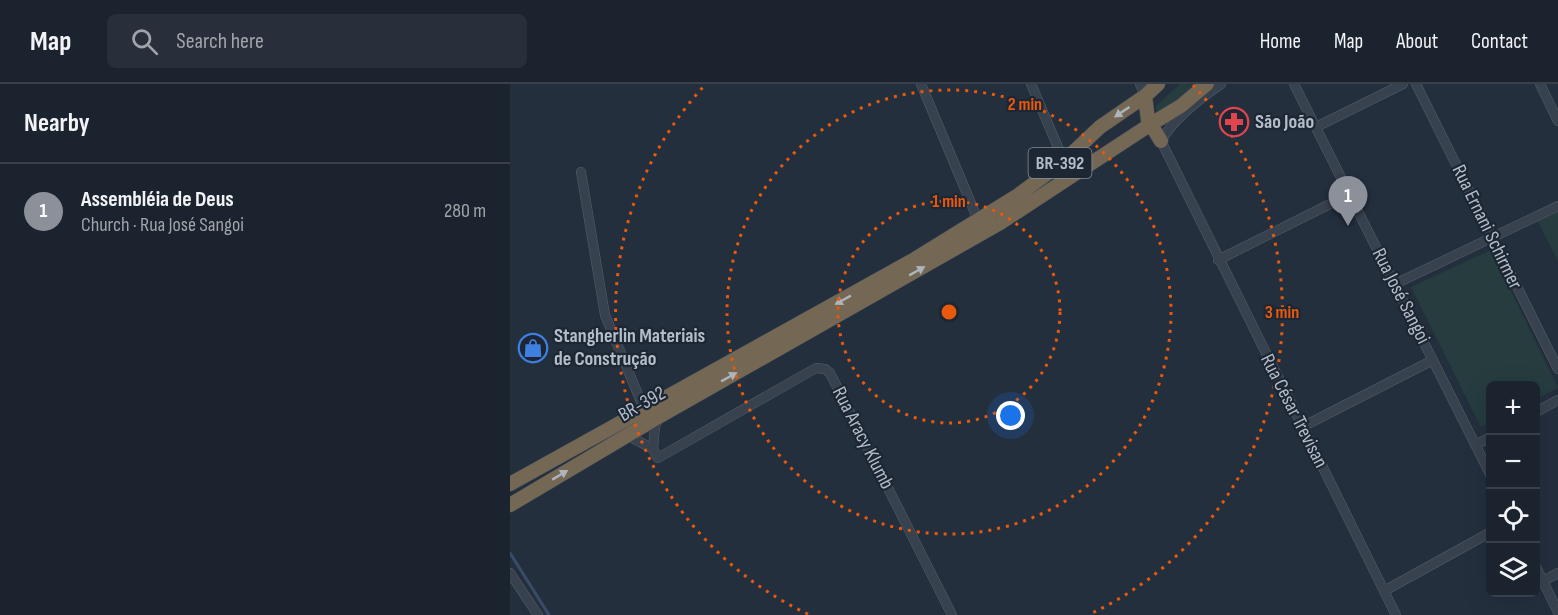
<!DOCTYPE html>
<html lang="en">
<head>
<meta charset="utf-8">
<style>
	body { margin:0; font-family:"Sofia Sans Condensed",sans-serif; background:#282f3a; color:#f1f3f6 }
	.controls { position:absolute; right:18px; bottom:18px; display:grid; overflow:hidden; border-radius:9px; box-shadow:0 6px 24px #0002 }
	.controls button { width:54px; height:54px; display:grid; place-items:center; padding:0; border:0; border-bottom:2px solid #39404a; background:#1b232e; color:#f1f3f6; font:30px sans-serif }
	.you { position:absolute; left:501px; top:332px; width:21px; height:21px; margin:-15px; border:4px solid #fff; border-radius:50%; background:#1a73e8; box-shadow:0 0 0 9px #1a73e833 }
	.badge { display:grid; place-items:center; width:39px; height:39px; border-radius:50%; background:#8c9099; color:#fff; font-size:20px; font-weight:700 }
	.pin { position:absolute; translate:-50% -50px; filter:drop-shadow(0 2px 3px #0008) }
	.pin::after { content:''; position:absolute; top:32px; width:21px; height:18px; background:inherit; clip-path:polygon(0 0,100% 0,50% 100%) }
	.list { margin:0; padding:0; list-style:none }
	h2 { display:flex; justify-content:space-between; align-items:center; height:78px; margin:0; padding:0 24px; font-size:26px }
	h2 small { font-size:20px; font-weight:400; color:#a0a4aa }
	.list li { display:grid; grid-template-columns:39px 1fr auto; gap:18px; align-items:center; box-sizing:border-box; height:96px; padding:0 24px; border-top:2px solid #39404a }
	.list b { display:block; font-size:22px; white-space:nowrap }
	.list p { margin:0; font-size:20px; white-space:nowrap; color:#a0a4aa }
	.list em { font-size:20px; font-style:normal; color:#a0a4aa }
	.icon { flex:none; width:33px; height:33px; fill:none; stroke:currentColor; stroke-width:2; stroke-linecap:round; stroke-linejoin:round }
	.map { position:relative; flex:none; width:1048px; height:531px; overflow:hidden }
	header { display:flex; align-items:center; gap:36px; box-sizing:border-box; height:84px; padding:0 30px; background:#1b232e; border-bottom:2px solid #39404a }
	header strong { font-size:28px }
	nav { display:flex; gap:33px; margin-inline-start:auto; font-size:21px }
	.search { width:420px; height:54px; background:#282f3a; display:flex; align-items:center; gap:15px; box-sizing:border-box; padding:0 21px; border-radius:9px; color:#a0a4aa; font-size:22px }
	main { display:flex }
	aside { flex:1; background:#1b232e }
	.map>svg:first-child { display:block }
	.green { fill:#263c3f }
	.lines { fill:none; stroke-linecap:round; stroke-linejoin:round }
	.stream { stroke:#394c67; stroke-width:3 }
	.minor-casing { stroke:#565f6c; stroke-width:10 }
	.highway-casing { stroke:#434c59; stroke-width:15 }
	.minor { stroke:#38414e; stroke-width:9 }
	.highway { stroke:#746855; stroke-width:14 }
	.oneway { fill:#aeb4bd }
	.ring { fill:none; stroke:#e8590c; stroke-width:3; stroke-dasharray:3 6 }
	.labels { text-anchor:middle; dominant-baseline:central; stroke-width:4.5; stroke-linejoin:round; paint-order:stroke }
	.shield { fill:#1d2633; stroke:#878f9c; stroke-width:1.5 }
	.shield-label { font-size:18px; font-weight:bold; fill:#b4bcc9 }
	.poi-label { font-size:20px; font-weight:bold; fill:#b4bcc9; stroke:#1d2633; text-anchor:start }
	.street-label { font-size:20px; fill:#b4bcc9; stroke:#1d2633 }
	.centre { fill:#e8590c; stroke:#1d2633; stroke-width:3 }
	.ring-label { font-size:18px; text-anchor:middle; font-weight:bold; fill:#e8590c; stroke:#1d2633; stroke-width:4.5; stroke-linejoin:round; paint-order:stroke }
</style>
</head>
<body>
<header>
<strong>Map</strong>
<div class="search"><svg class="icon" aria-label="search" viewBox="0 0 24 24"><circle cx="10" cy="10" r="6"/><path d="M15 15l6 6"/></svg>Search here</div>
<nav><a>Home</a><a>Map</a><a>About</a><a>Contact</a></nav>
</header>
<main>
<aside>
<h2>Nearby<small></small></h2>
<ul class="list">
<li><span class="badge">1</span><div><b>Assembléia de Deus</b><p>Church · Rua José Sangoi</p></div><em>280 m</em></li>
</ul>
</aside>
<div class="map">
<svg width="1048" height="531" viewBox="0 0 1048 531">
	<rect width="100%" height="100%" fill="#242f3e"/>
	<path class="green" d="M670 0H687L674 12 648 28 646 26V22Z
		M1048 125V177L1027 136Z
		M981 166 1048 304 1026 315V302H981L980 338 971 343 901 203Z"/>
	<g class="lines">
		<path class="stream" d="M0 469 39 531"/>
		<g class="minor-casing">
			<path id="minor" d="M411 0 468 136
				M521 0 554 77
				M630 0 635 12
				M711 0C689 15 664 34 651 57L886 531
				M784 0 981 392
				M906 0 1048 285
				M1030 0 1048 37
				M806 43 893 0
				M71 88 95 231 134 325
				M708 176 840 110
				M885 200 1048 122
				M1026 328 1048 316
				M792 343 923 276
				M117 351 143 365 148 374 306 284 315 285 320 289 442 531
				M965 361 981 353
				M143 365 145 342 150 332
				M1026 483 1048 528
				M0 489 28 531
				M1033 497 1048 489
				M874 507 981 448"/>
		</g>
		<g class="highway-casing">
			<path id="highway" d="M635 12 638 36 651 57
				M0 400 405 175 507 112 554 77 590 43 635 12 648 0
				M0 421 150 332 490 139 641 40 671 22 697 0"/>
		</g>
		<use href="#minor" class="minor"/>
		<use href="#highway" class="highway"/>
	</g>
	<defs><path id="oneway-solid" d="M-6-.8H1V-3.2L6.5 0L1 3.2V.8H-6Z" transform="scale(1.5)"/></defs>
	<g class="oneway">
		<use href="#oneway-solid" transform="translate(612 28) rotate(146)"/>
		<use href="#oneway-solid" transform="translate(407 187) rotate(-29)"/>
		<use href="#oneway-solid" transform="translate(333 216) rotate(151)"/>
		<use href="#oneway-solid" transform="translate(219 293) rotate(-29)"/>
		<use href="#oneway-solid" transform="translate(50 391) rotate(-31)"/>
	</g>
	<g class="ring">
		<circle cx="439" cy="228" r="111"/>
		<circle cx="439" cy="228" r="222"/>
		<path d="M298 530A333 333 0 0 1 195 1M683 1A333 333 0 0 1 580 530"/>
	</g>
	<defs>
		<g id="pharmacy-ring" transform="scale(1.5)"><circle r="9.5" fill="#1d2633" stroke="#e0444e" stroke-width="1.5"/><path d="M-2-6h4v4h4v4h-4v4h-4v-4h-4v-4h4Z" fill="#e0444e"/></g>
		<g id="shop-ring" transform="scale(1.5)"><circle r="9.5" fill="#1d2633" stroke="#3f7fe0" stroke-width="1.5"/><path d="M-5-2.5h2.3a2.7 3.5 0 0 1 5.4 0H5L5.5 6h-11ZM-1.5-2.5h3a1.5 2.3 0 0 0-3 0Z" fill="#3f7fe0"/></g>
	</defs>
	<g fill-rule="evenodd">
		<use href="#pharmacy-ring" x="724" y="38"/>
		<use href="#shop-ring" x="23" y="264"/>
	</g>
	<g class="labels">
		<rect class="shield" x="518.5" y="64" width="63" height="30" rx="4.5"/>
		<g class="shield-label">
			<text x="550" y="79">BR-392</text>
		</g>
		<g class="poi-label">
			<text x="745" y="38">São João</text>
			<text x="44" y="252">Stangherlin Materiais<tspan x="44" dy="23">de Construção</tspan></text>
		</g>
		<g class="street-label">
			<text transform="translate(977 143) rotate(64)">Rua Ernani Schirmer</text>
			<text transform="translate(891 212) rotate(63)">Rua José Sangoi</text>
			<text transform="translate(132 320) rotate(-30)">BR-392</text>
			<text transform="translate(784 327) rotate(63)">Rua César Trevisan</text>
			<text transform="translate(353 354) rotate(63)">Rua Aracy Klumb</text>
		</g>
	</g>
	<circle cx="439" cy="228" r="9" class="centre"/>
	<g class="ring-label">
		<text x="515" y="26">2 min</text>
		<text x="439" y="123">1 min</text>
		<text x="772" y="234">3 min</text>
	</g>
</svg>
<div class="controls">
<button>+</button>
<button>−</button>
<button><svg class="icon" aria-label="locate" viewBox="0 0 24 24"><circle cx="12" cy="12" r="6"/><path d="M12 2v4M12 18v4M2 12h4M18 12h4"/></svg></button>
<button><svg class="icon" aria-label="layers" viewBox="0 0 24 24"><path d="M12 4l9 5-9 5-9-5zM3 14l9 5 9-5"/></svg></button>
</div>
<div class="you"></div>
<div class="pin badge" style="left:838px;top:142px">1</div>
</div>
</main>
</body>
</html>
